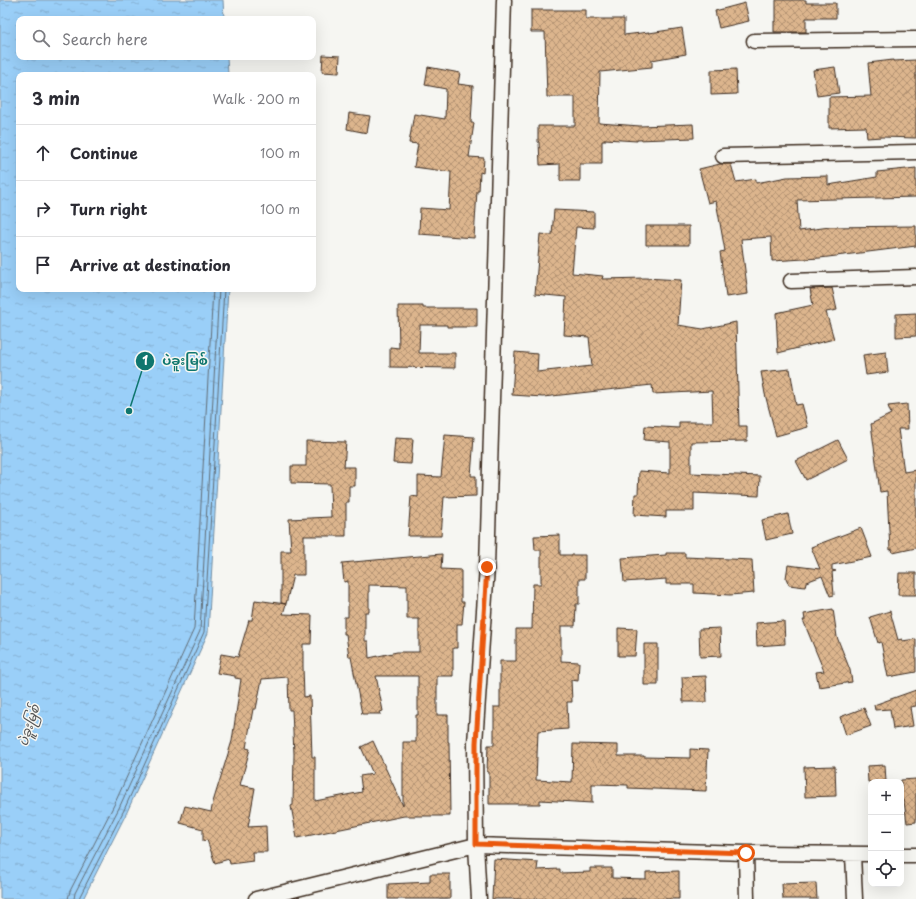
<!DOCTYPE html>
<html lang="en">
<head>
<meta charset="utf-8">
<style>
	body { margin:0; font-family:"Playpen Sans","Noto Sans Myanmar",sans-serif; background:#f7f7f7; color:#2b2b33 }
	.controls { position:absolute; right:12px; bottom:12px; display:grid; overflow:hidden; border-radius:8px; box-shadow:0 4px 16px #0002 }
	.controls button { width:36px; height:36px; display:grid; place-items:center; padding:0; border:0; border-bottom:1px solid #e1e1e2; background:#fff; color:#2b2b33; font:20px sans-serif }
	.stop { position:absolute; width:12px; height:12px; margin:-9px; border:3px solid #ea580c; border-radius:50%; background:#fff }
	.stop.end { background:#ea580c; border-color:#fff; box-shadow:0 1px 4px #0008 }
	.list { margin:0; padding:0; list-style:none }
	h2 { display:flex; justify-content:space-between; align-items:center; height:52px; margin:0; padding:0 16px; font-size:17px }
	h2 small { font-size:13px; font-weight:400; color:#7c7c81 }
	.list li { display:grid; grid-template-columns:26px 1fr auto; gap:12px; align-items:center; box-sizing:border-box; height:56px; padding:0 16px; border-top:1px solid #e1e1e2 }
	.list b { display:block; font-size:15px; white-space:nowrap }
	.list em { font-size:13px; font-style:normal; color:#7c7c81 }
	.icon { flex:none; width:22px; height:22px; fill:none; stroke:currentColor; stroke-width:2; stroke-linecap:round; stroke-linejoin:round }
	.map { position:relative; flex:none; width:916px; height:899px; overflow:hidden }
	.search { position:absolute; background:#fff; box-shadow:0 4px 16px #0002; left:16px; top:16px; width:300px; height:44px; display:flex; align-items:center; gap:10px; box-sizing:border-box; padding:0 14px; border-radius:8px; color:#7c7c81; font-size:15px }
	.panel { position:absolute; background:#fff; box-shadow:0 4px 16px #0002; left:16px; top:72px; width:300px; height:220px; border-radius:8px }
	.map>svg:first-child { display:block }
	.water { fill:url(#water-ripples); stroke:#748da1 }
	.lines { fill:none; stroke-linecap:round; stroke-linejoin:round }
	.shore { stroke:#616c75; stroke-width:1 }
	.building { fill:url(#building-cross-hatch); stroke:#3b2a1e; fill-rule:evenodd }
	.minor-casing { stroke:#3b2a1e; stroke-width:17 }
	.minor { stroke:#f6f6f2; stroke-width:14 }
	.route { stroke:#ea580c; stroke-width:5 }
	.labels { text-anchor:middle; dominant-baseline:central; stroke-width:3; stroke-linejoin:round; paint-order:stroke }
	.water-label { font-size:13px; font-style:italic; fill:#535354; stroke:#f6f6f2 }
	.leader { fill:none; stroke:#0f766e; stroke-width:1.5 }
	.callout-dot { fill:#0f766e; stroke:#f6f6f2; stroke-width:1.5 }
	.mark-label { font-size:12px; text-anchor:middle; font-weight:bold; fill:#fff }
	.callout-label { font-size:13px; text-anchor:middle; font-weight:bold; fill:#0f766e; stroke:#f6f6f2; stroke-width:3; stroke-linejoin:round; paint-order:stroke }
</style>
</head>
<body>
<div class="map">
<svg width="916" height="899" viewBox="0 0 916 899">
	<defs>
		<pattern id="water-ripples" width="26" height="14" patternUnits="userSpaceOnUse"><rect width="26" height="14" fill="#9acff8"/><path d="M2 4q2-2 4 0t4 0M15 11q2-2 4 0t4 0" fill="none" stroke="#86b2d4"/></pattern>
		<pattern id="building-cross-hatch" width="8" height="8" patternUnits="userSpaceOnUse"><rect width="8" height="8" fill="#dcb58d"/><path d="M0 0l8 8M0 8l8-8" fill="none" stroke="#b49373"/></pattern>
	</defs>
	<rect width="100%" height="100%" fill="#f6f6f2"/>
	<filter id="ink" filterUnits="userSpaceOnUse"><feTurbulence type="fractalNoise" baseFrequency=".025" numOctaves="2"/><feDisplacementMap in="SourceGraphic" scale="8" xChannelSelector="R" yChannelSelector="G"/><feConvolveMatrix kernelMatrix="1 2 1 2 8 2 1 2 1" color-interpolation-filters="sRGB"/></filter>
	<g filter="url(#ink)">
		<path class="water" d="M0 0H223L224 19H19V57H227L228 75H19V289H228L208 633 127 812 83 899H0Z"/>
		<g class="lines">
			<path class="shore" d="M68 899 70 891 114 805 194 629 213 289
				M74 899 75 893 119 808 200 631 219 289
				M79 899 80 896 124 810 204 632 224 289"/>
		</g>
		<path class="building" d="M776 0H806V3H836V18H806V32H774V21L776 22Z
			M745 3 749 21 719 28 715 11Z
			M531 10H586V19H624V35L649 32V33L682 28 686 54 652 60V67L600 72 599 123 640 126 693 124 694 138 637 140V141L605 139V141H602V164H580V181H560V164L540 165 539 142H538V126H575V97H547L545 32H531Z
			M323 55 340 56 339 73 322 72Z
			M893 60V61L916 60V138L882 137 867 138 866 127 829 128V97L871 96 868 63Z
			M428 67 460 73 458 84 473 86 471 123H474L469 157 484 158 483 173 480 172 479 191H477L474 238 419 234 420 208 449 210 451 172 414 167 418 144 409 143 414 114 445 119 446 89 425 85Z
			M835 67 839 93 817 96 813 70Z
			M736 69 737 94 711 95V70Z
			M349 113 370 116 367 133 347 129Z
			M720 164H731L736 182 756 179V183L787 177 828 176V185L877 177V172L916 168V197L797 200 799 231 830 227 916 226V246L820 258 772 261 771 237 741 239 748 294 726 297 720 252 725 251 716 201 708 203 699 169Z
			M554 210 594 212V228L576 227 572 273 603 276 602 279 645 278 681 280 678 325 703 329 736 322 739 426H747V441L691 442V473L760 476 759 496 694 493V511H666V517L634 515 635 494H638L639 471 670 473V442L644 440 645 426 679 428V422H713L712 391 653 394 652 385 543 397 512 395 515 352 538 354 537 372 592 366 589 337 564 335 566 297 535 294 540 234 552 235Z
			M646 226H689V245H646Z
			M832 288 837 310 826 312 834 339 778 353 776 313 813 305 810 289Z
			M398 306H423V308H477V327H447V325H420L419 353H455V368L390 367V347L399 348Z
			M916 313V336L896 337V314Z
			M886 352 888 372 866 375 863 355Z
			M790 369 796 405 802 404 808 427 776 436 765 394 761 372Z
			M907 404 908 429H898L904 472 916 470V548L893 553 892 549 890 550 887 491 880 492 871 424 891 414 888 406Z
			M445 435 474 437 471 476H476V496L444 497 441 536H408L411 496 418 497V476L441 477Z
			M395 438 413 439 411 464 393 463Z
			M838 440 848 459 806 480 796 461Z
			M306 441 346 442 344 467H355V486H349V502H346V536H304V575H293L286 604 281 603V551H291L289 519 331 517 330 484 291 483V466H306Z
			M788 514 792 534 766 540 762 520Z
			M861 528 872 557 832 565V570L836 571 832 572 834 595 830 596 822 576 806 582 805 587 789 585 786 578 788 565 820 569 811 547Z
			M560 535V555H585V579H579V604H576L575 626H561V661L579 662 578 681 571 680 572 702H567L568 729 538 731 536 780 572 782 573 744 618 745V756H644V757L690 758V749L708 750 706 791 628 788V785L595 784H592V803L540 800V804H489V772H487L488 745H494V707H500V661H516V629H532L533 584H541V550H535L534 536Z
			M666 553H685V557L752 560 754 593 730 595 694 593V584H666V579L624 582 622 558 666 555Z
			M442 554 441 569 461 570V602H464L462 624H457V648H453V676H437V715H448V742H449L450 816H404L297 838 291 806 293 805 294 754 292 710H289L288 677 262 679 256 709H253L246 748 250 749 240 785 255 788 248 827 266 826 267 852H252L253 861 230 864 229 859 215 863 207 840 203 841V829L180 823 185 806 211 812 213 802 232 741 241 679 235 678V676L217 673 221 654 238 657 249 620H252L255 600 286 604 283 614 312 615 311 644H303V667L304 697 310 696 312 757H315V801L362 792 360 776 373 774 361 747 373 741 403 806V742H416V715H418V676H376L383 711 380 712 381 714H362L351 657H349L346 634H344V617H348V581L344 582 342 563ZM369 585 407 586V619H419V652H397L369 658 368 641H365V612H369Z
			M899 573H916V595H898Z
			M833 609 837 637 850 670 852 682 819 687 816 672 824 671 803 620H805L804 614Z
			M890 611 898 640 902 639V641L916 639V672L888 677 881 642 878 643 870 617Z
			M784 621 785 644 757 646 756 623Z
			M618 628 637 629 635 656H618Z
			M720 628 721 656 700 657 699 629Z
			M644 644H658V685H644Z
			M706 676 707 702H683L682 677Z
			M916 690V706L910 707 913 726 893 729 890 709 875 710 874 705Z
			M864 708 871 726 846 735 840 717Z
			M885 765 886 782H868L867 766Z
			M835 766 836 796 805 797 804 767Z
			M916 779V822L907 823 904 801H902L901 780Z
			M494 859 538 862 537 870 560 869V873L590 872V868H612V878L646 879V872L679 871V899H492Z
			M430 874H450V899H388V884L430 882Z
			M816 883 817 899H783L782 884Z"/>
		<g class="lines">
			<g class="minor-casing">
				<path id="minor" d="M754 41 916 39
					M723 156 916 152
					M791 281 916 277
					M746 853 747 899
					M853 854 855 899
					M901 855H916
					M256 899 476 845 746 853 871 854
					M479 899 476 845 475 743 487 567 504 0"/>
			</g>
			<use href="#minor" class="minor"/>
		</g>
	</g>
	<g class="lines" filter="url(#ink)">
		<path class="route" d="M487 567 476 743V844L746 853"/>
	</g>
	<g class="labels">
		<g class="water-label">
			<text transform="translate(28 725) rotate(-72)">ပဲခူးမြစ်</text>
		</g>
	</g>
	<path class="leader" d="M129 411L145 361"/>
	<g class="callout-dot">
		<circle cx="129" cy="411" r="4"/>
		<circle cx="145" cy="361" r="10"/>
	</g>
	<g class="mark-label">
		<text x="145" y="365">1</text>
	</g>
	<g class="callout-label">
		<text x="185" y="365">ပဲခူးမြစ်</text>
	</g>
</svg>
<div class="controls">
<button>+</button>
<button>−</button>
<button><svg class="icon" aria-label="locate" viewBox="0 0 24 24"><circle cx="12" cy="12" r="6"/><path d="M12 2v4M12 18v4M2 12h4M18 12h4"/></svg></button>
</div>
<div class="stop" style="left:746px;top:853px"></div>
<div class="stop end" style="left:487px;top:567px"></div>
<div class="search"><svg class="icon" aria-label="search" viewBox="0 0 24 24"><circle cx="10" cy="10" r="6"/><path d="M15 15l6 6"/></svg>Search here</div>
<section class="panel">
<h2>3 min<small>Walk · 200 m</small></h2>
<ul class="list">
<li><svg class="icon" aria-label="ahead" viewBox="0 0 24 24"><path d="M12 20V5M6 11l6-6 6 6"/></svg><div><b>Continue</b></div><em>100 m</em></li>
<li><svg class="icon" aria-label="right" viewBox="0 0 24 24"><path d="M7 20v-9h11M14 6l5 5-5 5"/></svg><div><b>Turn right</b></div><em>100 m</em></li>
<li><svg class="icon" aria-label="arrive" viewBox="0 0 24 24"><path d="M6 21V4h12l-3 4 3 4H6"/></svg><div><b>Arrive at destination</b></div></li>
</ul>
</section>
</div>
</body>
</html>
